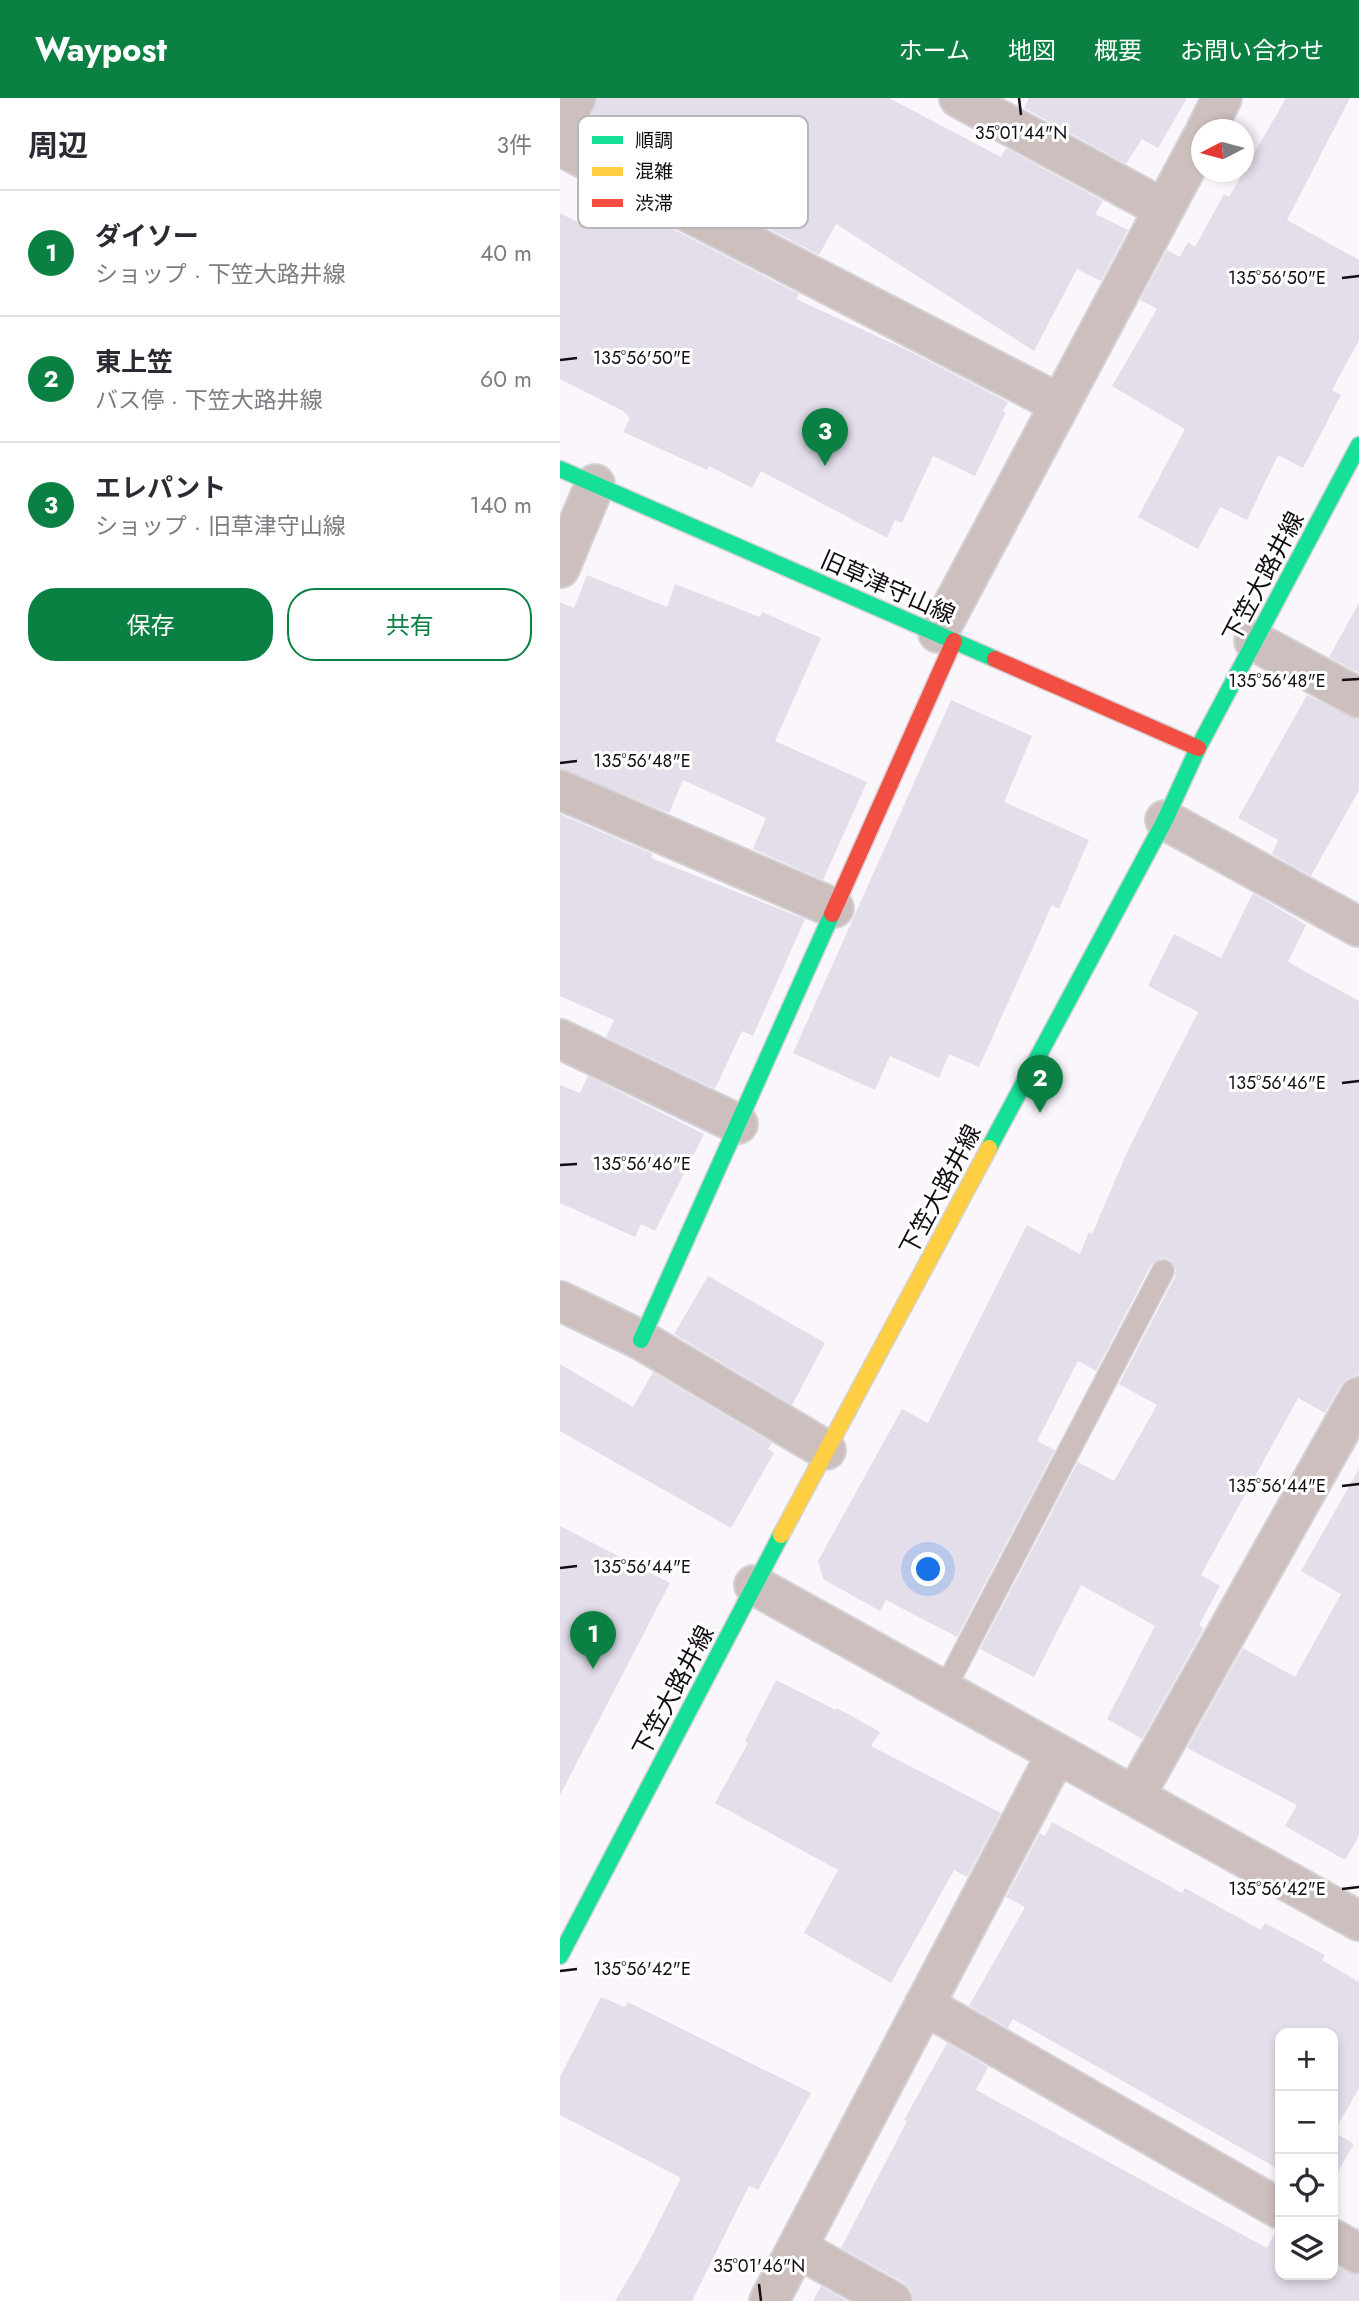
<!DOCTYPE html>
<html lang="ja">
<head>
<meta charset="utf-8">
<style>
	body { margin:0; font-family:Jost,"Noto Sans JP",sans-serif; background:#f7f7f7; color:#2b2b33 }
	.controls { position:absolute; right:21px; bottom:21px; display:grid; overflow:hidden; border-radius:14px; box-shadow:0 4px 10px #0003 }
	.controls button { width:63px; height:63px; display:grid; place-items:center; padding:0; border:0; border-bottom:2px solid #e1e1e2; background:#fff; color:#2b2b33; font:35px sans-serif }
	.compass { position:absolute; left:631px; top:21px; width:63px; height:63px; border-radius:50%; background:#fff; box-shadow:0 4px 10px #0003; rotate:264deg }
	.you { position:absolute; left:369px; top:1472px; width:24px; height:24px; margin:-18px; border:5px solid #fff; border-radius:50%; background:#1a73e8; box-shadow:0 0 0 10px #1a73e833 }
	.badge { display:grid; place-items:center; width:46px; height:46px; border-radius:50%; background:#0b8043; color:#fff; font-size:23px; font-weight:700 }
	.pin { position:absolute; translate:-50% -58px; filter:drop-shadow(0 2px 4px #0008) }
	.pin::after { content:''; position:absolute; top:37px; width:24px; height:21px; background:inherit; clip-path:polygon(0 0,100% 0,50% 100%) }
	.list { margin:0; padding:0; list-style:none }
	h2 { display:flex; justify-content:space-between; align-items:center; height:91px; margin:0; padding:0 28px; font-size:30px }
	h2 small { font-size:23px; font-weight:400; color:#7c7c81 }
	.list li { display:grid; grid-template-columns:46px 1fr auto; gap:21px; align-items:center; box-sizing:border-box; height:126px; padding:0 28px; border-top:2px solid #e1e1e2 }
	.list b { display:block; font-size:26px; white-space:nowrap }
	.list p { margin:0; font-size:23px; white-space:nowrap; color:#7c7c81 }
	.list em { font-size:23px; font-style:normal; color:#7c7c81 }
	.actions { display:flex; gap:14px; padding:21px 28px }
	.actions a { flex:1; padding:16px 0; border:2px solid #0b8043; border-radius:28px; text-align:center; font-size:24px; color:#0b8043 }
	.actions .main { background:#0b8043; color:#fff }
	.icon { flex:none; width:38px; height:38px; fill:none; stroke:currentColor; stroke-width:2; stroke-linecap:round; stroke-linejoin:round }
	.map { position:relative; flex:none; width:799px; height:2203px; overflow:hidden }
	header { display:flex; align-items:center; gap:42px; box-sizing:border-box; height:98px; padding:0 35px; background:#0b8043; color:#fff }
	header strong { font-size:33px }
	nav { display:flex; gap:38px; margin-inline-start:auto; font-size:24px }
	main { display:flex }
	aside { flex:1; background:#fff }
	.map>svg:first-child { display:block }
	.building { fill:#e3deea }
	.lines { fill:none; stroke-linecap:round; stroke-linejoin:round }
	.lane-casing { stroke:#d5d2d6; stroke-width:24 }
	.street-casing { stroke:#d5d2d6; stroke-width:42 }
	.fast-casing { stroke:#d5d2d6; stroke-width:19 }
	.slow-casing { stroke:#d5d2d6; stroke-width:19 }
	.jam-casing { stroke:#d5d2d6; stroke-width:19 }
	.lane { stroke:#ccbfbe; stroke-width:21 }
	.street { stroke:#ccbfbe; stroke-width:38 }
	.fast { stroke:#16e098; stroke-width:16 }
	.slow { stroke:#ffcf43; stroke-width:16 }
	.jam { stroke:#f24e42; stroke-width:16 }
	.ticks { fill:none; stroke:#120d13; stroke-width:2.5 }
	.labels { text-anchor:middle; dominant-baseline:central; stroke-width:6; stroke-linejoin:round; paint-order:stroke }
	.street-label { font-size:24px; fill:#120d13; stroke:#fff }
	.key { fill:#fff; stroke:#b8b6b8; stroke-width:2 }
	.key-label { font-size:19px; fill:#120d13 }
	.ticks-label { font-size:18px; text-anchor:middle; fill:#120d13; stroke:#fff; stroke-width:6; stroke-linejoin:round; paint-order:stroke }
</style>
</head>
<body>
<header>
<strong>Waypost</strong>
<nav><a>ホーム</a><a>地図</a><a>概要</a><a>お問い合わせ</a></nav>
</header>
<main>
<aside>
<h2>周辺<small>3件</small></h2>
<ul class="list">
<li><span class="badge">1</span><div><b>ダイソー</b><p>ショップ · 下笠大路井線</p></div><em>40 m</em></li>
<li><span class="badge">2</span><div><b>東上笠</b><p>バス停 · 下笠大路井線</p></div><em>60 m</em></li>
<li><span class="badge">3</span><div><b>エレパント</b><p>ショップ · 旧草津守山線</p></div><em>140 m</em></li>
</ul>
<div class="actions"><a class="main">保存</a><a>共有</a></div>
</aside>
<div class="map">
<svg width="799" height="2203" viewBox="0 0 799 2203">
	<rect width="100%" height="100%" fill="#fbf6fc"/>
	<path class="building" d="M38 0H329L441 59 446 50 543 103 535 116 568 132 541 183 517 171 474 253 276 126 259 157 64 56 72 42 31 18Z
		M469 0H627L598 50 582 41 566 66 464 10Z
		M726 0H790L727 122 799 162V242L772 292 781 297 743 370 718 357 687 422 660 409 638 451 578 419 625 331 552 288 597 211 580 202 607 152 620 159 628 144 635 149 664 96 669 99Z
		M43 95 239 196 236 201 349 253 448 304 443 313 446 314 415 378 373 358 342 425 335 422 327 440 201 373 192 390 149 368 147 372 63 334 70 320 63 313 0 281V115L25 128Z
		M27 477 107 509 115 486 200 519 202 514 261 540 215 643 307 684 263 782 193 751 206 720 123 682 109 715 0 671V504L14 510Z
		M799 505V575L769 559Z
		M747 597 799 622V692L751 778 712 756 718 742 678 720Z
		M391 602 472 638 444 704 529 742 499 811 492 807 419 969 389 956 379 980 330 958 315 992 233 955Z
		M0 716 93 756 91 760 245 821 193 938 182 933 155 991 46 939 54 922 0 898Z
		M693 795 746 827 728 864 799 903V1277L788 1280 780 1288 765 1315 738 1300 641 1477 660 1488 639 1527 644 1530 582 1641 547 1621 595 1528 521 1487 474 1579 420 1551 518 1364 554 1383 597 1307 559 1286 615 1179 616 1172 610 1162 602 1160 591 1167 536 1273 518 1263 477 1343 495 1352 397 1539 326 1502 320 1513 263 1481 258 1463 342 1311 368 1325 467 1127 520 1156 529 1134 532 1136 568 1052 638 914 588 888 614 836 661 860Z
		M28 978 144 1036 95 1133 81 1126 75 1139 0 1105V987L20 995Z
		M148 1178 265 1245 232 1307 114 1236Z
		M0 1266 73 1309 93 1274 212 1345 208 1351 214 1355 171 1430 0 1333Z
		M799 1371V1738L785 1762 725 1728 737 1707 627 1650 683 1550 735 1579 781 1496 741 1473Z
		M0 1428 110 1485 0 1697Z
		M216 1582 276 1612 277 1610 320 1634 311 1648 441 1715 407 1779 394 1772 331 1885 244 1835 278 1772 155 1705 188 1645 185 1643Z
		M492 1724 622 1795 625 1790 701 1832 705 1825 765 1857 762 1862 799 1884V1990L774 2034 794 2046 773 2082V1935H720V2072L453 1921 448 1930 409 1908 465 1809 446 1799 480 1735 485 1738Z
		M41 1899 65 1909 68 1904 251 1995 198 2092 189 2088 132 2203H55L80 2161 121 2080 0 2017V1979Z
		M387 1945 428 1969 416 1992 707 2150 717 2132 720 2133V2177H773V2166L799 2178V2203H354L351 2192 343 2184 281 2150 347 2023 344 2022Z
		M261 2188 287 2203H253Z"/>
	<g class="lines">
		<g class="lane-casing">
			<path id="lane" d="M384 1592 603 1173"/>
		</g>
		<g class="street-casing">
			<path id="street" d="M399 0 604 111
				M0 29 16 0
				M646 32 662 0
				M0 48 500 306
				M0 470 35 386
				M378 535 642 40
				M694 543 799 600
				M0 692 274 810
				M605 722 799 829
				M0 941 178 1026
				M0 1203 81 1242 266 1352
				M194 1487 799 1823
				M575 1698 799 1299
				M364 1907 720 2111
				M773 2141 799 2156
				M237 2150 332 2203
				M209 2203 497 1655"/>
		</g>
		<g class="fast-casing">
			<path id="fast" d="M0 371 435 561
				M429 1050 605 722 638 650 799 347
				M81 1242 272 816
				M0 1858 221 1437"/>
		</g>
		<g class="slow-casing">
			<path id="slow" d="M221 1437 429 1050"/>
		</g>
		<g class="jam-casing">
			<path id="jam" d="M435 561 638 650
				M272 816 394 543"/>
		</g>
		<use href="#lane" class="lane"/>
		<use href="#street" class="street"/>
		<use href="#fast" class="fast"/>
		<use href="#slow" class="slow"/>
		<use href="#jam" class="jam"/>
	</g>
	<path class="ticks" d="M459 0 461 17M782 180 799 178M0 262 17 260M782 582 799 581M0 665 17 663M782 985 799 983M0 1067 17 1066M782 1388 799 1386M0 1470 17 1468M782 1791 799 1789M0 1873 17 1871M199 2186 201 2203"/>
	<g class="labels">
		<g class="street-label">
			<text transform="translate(703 479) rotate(-62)">下笠大路井線</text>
			<text transform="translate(328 489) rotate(24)">旧草津守山線</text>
			<text transform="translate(380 1092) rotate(-62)">下笠大路井線</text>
			<text transform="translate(113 1593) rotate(-62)">下笠大路井線</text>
		</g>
	</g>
	<rect x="18" y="18" width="230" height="112" rx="10" class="key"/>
	<rect x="32" y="38" width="31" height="8" fill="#16e098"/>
	<rect x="32" y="69" width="31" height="9" fill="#ffcf43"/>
	<rect x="32" y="101" width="31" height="8" fill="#f24e42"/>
	<g class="key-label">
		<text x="75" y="49">順調</text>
		<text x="75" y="80">混雑</text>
		<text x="75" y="112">渋滞</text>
	</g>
	<g class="ticks-label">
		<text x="461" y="41">35°01'44"N</text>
		<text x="717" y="186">135°56'50"E</text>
		<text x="82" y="266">135°56'50"E</text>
		<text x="717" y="589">135°56'48"E</text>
		<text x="82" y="669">135°56'48"E</text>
		<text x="717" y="991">135°56'46"E</text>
		<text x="82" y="1072">135°56'46"E</text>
		<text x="717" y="1394">135°56'44"E</text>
		<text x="82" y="1475">135°56'44"E</text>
		<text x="717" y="1797">135°56'42"E</text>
		<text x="82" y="1877">135°56'42"E</text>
		<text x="199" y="2174">35°01'46"N</text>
	</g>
</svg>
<div class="controls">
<button>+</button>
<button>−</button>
<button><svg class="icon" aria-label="locate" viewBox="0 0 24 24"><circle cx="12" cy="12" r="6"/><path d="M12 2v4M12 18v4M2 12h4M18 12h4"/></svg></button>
<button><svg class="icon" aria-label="layers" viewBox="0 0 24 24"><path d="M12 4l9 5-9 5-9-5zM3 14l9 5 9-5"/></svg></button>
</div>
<svg class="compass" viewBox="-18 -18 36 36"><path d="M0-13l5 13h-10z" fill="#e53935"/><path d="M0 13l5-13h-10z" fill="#7c7c81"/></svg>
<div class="you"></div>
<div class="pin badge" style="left:33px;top:1571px">1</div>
<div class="pin badge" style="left:480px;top:1015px">2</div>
<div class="pin badge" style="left:265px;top:368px">3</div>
</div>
</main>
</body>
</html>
